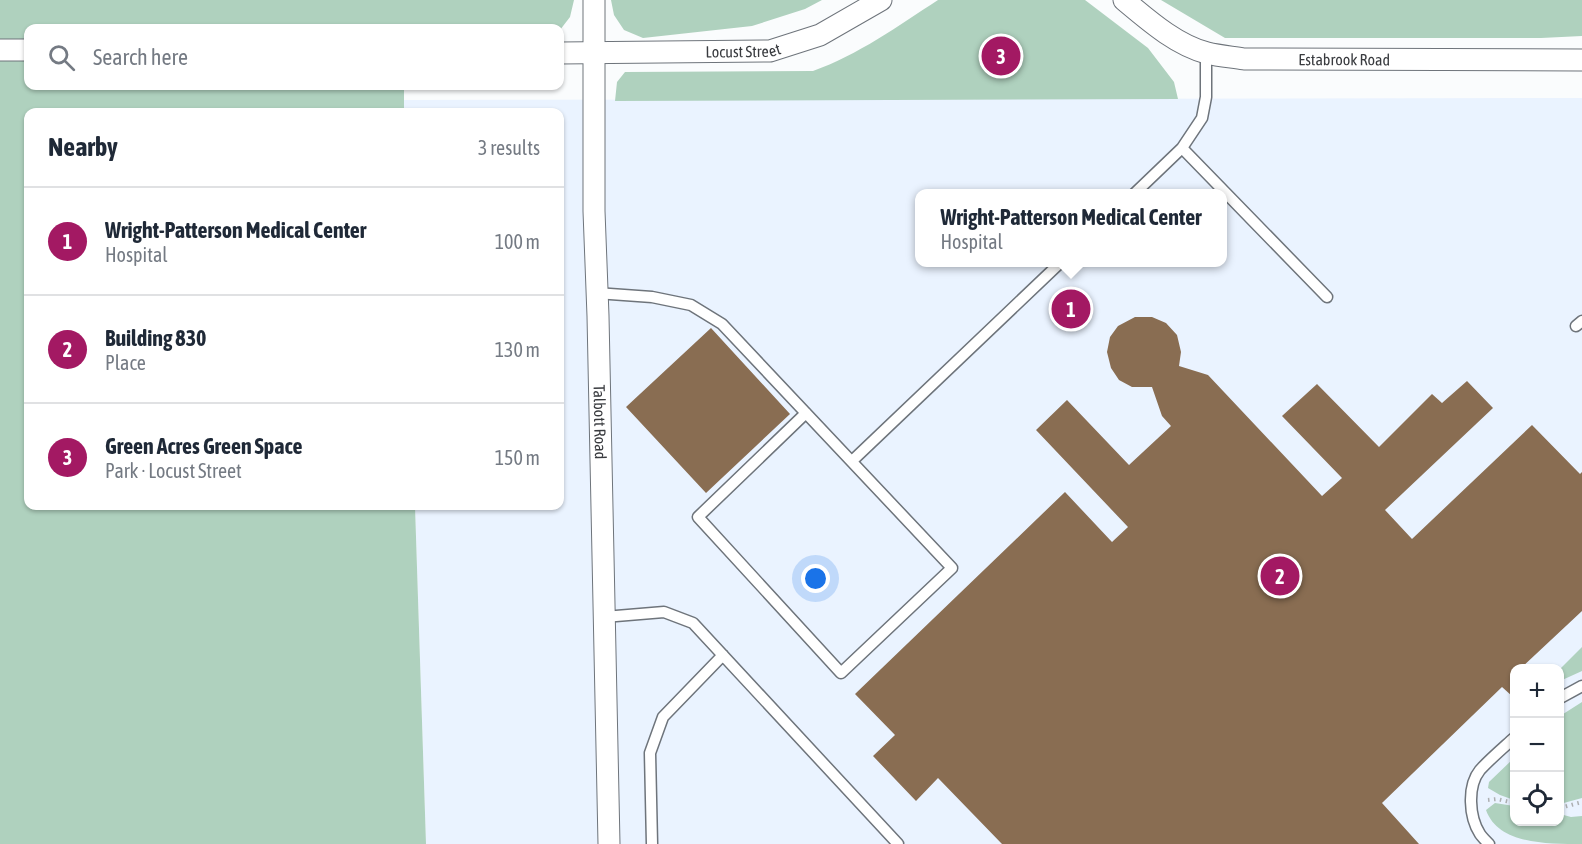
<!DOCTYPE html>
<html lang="en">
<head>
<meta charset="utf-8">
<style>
	body { margin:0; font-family:"Asap Condensed",sans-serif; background:#f2f2f3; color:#1f2937 }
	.controls { position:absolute; right:18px; bottom:18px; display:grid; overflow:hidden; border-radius:12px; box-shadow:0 2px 4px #0004 }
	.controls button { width:54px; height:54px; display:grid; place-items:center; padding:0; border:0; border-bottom:2px solid #e0e1e3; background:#fff; color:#1f2937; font:30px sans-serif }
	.you { position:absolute; left:816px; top:579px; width:21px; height:21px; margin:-15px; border:4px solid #fff; border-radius:50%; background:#1a73e8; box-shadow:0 0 0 9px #1a73e833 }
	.badge { display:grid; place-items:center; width:39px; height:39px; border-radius:50%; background:#a31963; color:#fff; font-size:20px; font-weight:700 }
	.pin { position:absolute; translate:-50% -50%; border:3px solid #fff; box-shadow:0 2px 6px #0006 }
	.popup { position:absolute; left:915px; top:189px; width:312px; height:78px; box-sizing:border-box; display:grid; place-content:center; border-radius:12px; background:#fff; filter:drop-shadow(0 2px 4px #0005); font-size:20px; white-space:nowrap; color:#747a83 }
	.popup b { font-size:22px; color:#1f2937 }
	.popup::after { content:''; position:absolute; left:50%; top:100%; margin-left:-12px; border:12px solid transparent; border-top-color:#fff }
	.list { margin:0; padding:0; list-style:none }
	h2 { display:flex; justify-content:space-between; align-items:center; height:78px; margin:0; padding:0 24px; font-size:26px }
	h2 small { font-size:20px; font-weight:400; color:#747a83 }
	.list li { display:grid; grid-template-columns:39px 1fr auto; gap:18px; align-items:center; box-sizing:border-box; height:108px; padding:0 24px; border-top:2px solid #e0e1e3 }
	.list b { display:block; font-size:22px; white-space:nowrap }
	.list p { margin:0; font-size:20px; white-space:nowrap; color:#747a83 }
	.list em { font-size:20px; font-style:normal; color:#747a83 }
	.icon { flex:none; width:33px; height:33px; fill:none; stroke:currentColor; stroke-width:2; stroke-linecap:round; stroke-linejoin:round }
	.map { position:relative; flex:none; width:1582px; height:844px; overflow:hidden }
	.search { position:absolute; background:#fff; box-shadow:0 2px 4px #0004; left:24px; top:24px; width:540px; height:66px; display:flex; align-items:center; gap:15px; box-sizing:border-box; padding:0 21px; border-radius:12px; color:#747a83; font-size:22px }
	.panel { position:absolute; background:#fff; box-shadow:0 2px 4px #0004; left:24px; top:108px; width:540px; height:402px; border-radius:12px }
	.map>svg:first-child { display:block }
	.built { fill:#eaf3ff; fill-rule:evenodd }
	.green { fill:#afd1be }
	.building { fill:#896d52 }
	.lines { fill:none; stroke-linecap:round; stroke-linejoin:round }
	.lane-casing { stroke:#6e747b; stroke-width:13 }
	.street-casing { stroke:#6e747b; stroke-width:23 }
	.path { stroke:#adafb1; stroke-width:4; stroke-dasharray:1.5 4.5; stroke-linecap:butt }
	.lane { stroke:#fff; stroke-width:10 }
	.street { stroke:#fff; stroke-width:21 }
	.labels { text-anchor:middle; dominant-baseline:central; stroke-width:6; stroke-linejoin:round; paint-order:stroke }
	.street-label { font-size:16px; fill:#393b3f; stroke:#fff }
</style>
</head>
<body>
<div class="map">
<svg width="1582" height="844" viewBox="0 0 1582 844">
	<rect width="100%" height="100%" fill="#fafcfd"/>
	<path class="built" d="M1582 98V844H426L415 506H560V112H404V100ZM920 194H1222V262H920ZM1514 668H1560V822H1514Z"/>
	<path class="green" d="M0 0H574L570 17 560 30 28 28V86H404V112H28V506H415L426 844H0Z
		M611 0H822L805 9 752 26 643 38 624 30 614 15Z
		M938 0H1085L1148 48 1174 82 1178 99 615 101 617 82 625 72 813 71C858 55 898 26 938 0Z
		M1161 0H1582V36L1541 38H1225Z
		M1582 647V671L1560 681V669Z
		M1582 702V798L1560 804V716Z
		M1514 758V800L1500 795 1488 788 1489 782Z
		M1495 803 1514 806V822H1560V814L1571 817 1582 816V844C1546 844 1498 844 1486 810Z"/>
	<path class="building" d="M1135 317H1152L1166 323 1177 335 1181 352 1179 366 1208 375 1322 496 1342 478 1282 416 1317 384 1379 447 1432 394 1442 403 1467 381 1493 408 1385 510 1412 539 1532 425 1580 474 1582 472V611L1521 668H1514V693L1512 696 1502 687 1382 803 1419 844H1002L938 778 916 801 873 756 895 735 855 694 1065 492 1112 542 1128 527 1036 430 1067 400 1129 465 1171 426 1162 416 1152 387H1132L1119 380 1111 368 1107 352 1110 337 1118 326Z
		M711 328 790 414 706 493 626 407Z"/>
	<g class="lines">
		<g class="lane-casing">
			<path id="lane" d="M1182 148 1202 118 1206 97V53
				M1134 194 1182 148 1327 297
				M596 293 652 297 691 305 722 324 952 568 841 673 698 517 806 413
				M1576 326 1582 321
				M852 461 1061 262
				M604 617 664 612 693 623 898 844
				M1560 698 1582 686
				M652 844 650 753 663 717 723 655
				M1489 844C1486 841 1482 837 1480 834 1469 817 1467 786 1480 770 1490 759 1503 748 1514 738"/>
		</g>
		<g class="street-casing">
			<g id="street">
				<path id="s1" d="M594 0V211L598 316 609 844"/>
				<path id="s2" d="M1124 0C1148 20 1176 45 1207 53 1219 56 1232 57 1244 59L1582 60"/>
				<path d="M0 50H28"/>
				<path id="s3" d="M560 53 770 51 820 35 881 0"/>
			</g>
		</g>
		<path class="path" d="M1488 800 1497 799 1514 803
			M1560 808 1582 802"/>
		<use href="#lane" class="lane"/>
		<use href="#street" class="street"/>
	</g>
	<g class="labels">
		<g class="street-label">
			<text stroke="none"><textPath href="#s3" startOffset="183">Locust Street</textPath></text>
			<text stroke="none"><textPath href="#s2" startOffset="237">Estabrook Road</textPath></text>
			<text stroke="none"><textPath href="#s1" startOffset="422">Talbott Road</textPath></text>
		</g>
	</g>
</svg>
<div class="controls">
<button>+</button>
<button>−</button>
<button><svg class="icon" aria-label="locate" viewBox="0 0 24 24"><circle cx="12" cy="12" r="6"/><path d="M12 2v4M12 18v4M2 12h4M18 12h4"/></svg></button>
</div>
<div class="you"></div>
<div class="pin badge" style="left:1071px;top:309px">1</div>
<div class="popup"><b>Wright-Patterson Medical Center</b>Hospital</div>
<div class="pin badge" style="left:1280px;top:576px">2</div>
<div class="pin badge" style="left:1001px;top:56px">3</div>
<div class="search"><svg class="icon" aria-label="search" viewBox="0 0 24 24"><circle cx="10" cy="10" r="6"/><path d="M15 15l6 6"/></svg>Search here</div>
<section class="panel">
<h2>Nearby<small>3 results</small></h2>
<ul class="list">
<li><span class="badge">1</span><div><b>Wright-Patterson Medical Center</b><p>Hospital</p></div><em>100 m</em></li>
<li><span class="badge">2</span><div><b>Building 830</b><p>Place</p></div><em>130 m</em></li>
<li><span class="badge">3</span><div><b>Green Acres Green Space</b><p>Park · Locust Street</p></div><em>150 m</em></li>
</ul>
</section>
</div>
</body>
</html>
